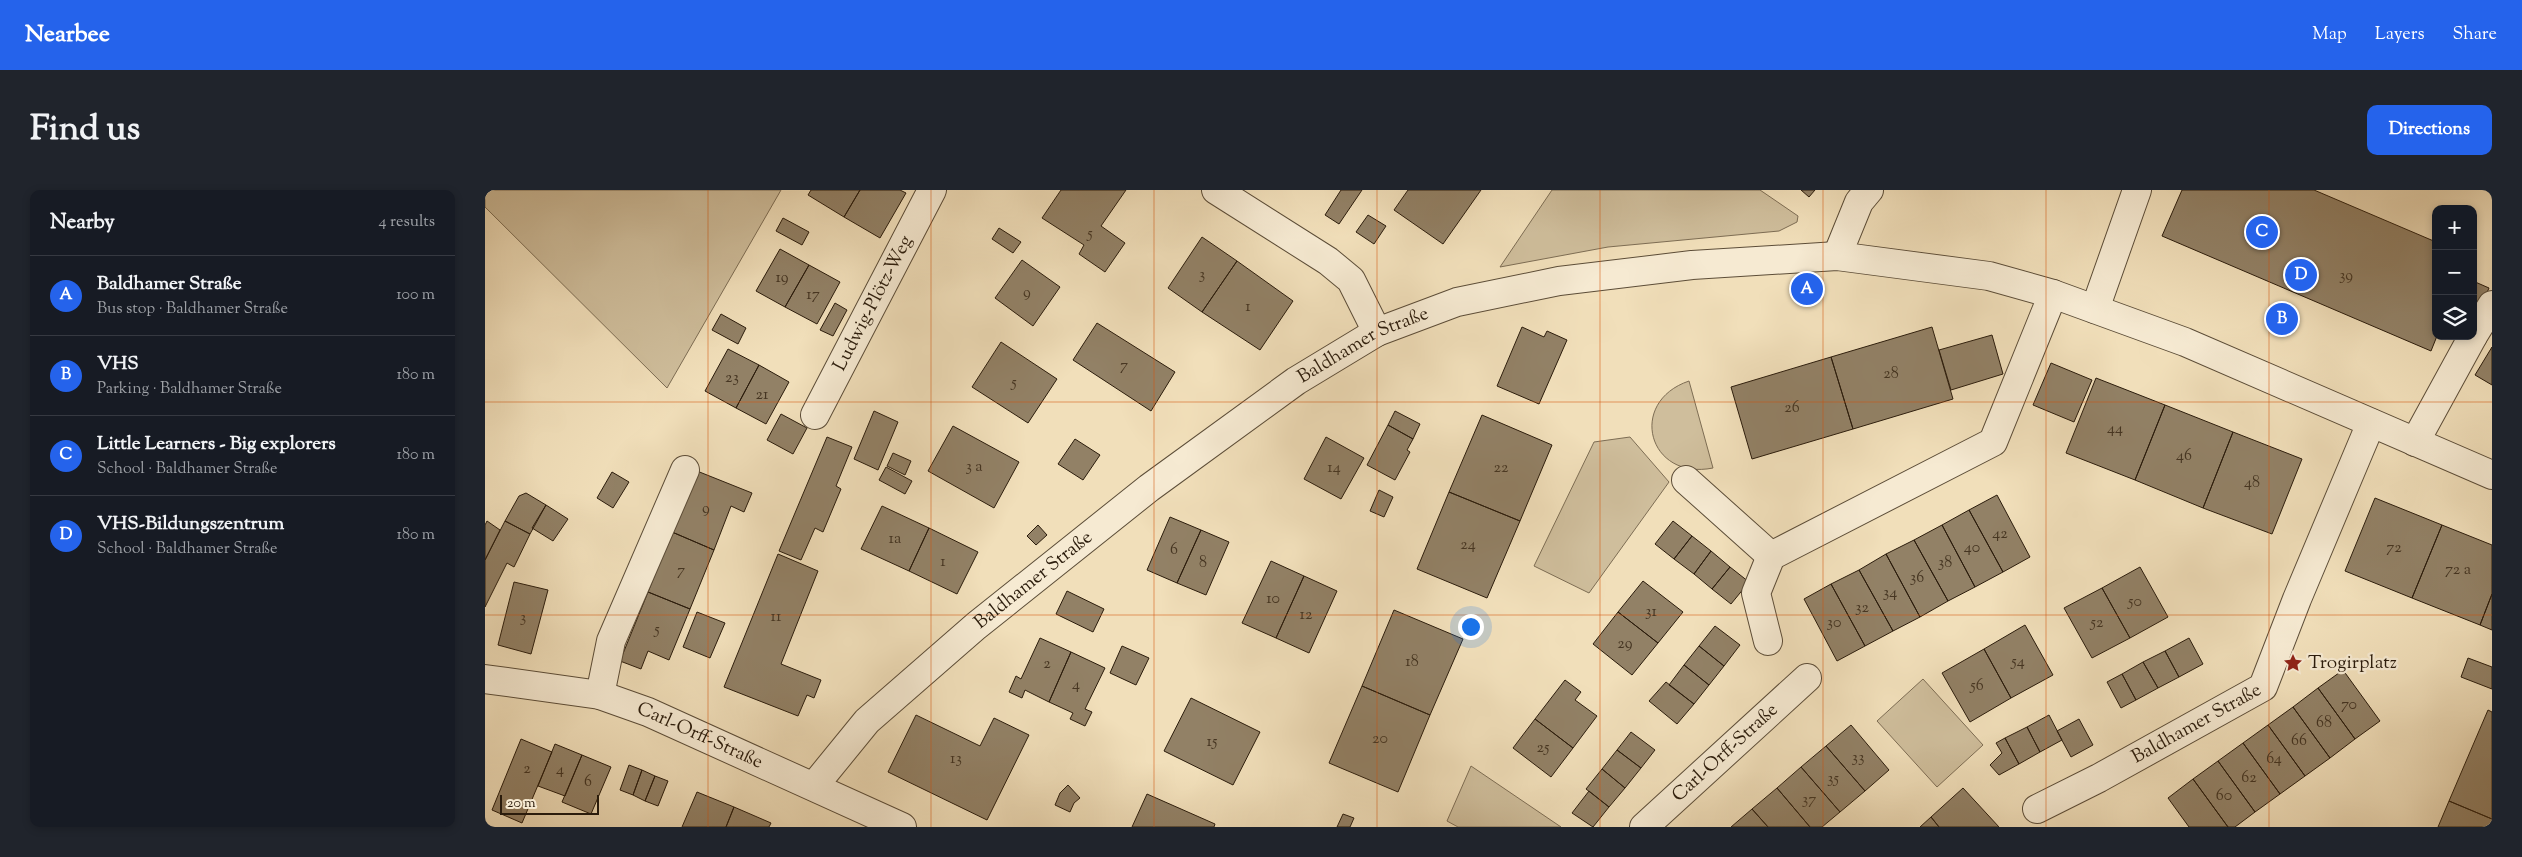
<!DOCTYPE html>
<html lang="en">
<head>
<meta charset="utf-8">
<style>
	body { margin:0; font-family:"Sorts Mill Goudy",serif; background:#20242c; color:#f1f3f6 }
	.controls { position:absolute; right:15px; top:15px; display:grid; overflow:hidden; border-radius:10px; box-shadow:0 2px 8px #0003 }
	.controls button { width:45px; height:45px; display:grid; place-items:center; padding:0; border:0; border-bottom:1px solid #363941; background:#171b24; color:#f1f3f6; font:25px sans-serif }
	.scale { position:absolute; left:15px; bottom:12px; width:99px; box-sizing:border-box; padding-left:5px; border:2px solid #2b1c0c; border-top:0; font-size:14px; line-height:18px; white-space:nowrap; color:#2b1c0c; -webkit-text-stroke:4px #f6ead2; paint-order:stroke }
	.you { position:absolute; left:985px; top:436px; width:18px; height:18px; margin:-12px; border:4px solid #fff; border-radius:50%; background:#1a73e8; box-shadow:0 0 0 8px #1a73e833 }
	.badge { display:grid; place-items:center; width:32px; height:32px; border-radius:50%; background:#2563eb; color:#fff; font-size:16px; font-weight:700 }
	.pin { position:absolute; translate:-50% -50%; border:2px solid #fff; box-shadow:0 1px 5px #0006 }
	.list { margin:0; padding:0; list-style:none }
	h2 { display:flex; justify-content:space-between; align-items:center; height:65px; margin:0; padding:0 20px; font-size:21px }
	h2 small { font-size:16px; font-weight:400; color:#9ea1a6 }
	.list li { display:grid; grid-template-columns:32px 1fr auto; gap:15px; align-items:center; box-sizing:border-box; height:80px; padding:0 20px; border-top:1px solid #363941 }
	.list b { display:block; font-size:19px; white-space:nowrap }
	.list p { margin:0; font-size:16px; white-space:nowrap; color:#9ea1a6 }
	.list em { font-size:16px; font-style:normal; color:#9ea1a6 }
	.icon { flex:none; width:28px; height:28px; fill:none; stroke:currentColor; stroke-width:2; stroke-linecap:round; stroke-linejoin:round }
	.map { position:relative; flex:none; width:2007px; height:637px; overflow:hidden; border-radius:10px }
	header { display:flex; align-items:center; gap:30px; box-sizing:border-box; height:70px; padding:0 25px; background:#2563eb; color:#fff }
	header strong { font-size:24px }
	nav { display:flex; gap:28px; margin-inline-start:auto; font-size:18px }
	.intro { display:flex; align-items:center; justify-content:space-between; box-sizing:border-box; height:120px; padding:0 30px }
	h1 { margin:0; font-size:35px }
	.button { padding:12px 22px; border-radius:10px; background:#2563eb; color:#fff; font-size:18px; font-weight:700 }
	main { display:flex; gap:30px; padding:0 30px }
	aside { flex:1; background:#171b24; border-radius:10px; box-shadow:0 2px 8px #0003 }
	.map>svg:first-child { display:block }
	.green { fill:#cfbe9c; stroke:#7d6d54 }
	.building { fill:#928166; stroke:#2b1c0c }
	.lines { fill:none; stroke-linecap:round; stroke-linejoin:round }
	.minor-casing { stroke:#5c4d38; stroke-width:30 }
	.minor { stroke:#f6ead2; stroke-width:28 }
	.grid { fill:none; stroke:#d5530c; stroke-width:1; stroke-opacity:0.55 }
	.labels { text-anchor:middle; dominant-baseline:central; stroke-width:4.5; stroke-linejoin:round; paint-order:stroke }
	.number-label { font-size:16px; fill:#453522 }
	.street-label { font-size:19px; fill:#2b1c0c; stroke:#f6ead2 }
	.poi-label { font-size:19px; fill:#2b1c0c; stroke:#f6ead2; text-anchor:start }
</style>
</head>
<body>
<header>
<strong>Nearbee</strong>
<nav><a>Map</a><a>Layers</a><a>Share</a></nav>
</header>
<div class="intro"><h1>Find us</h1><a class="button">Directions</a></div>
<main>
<aside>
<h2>Nearby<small>4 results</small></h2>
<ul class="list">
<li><span class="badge">A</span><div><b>Baldhamer Straße</b><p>Bus stop · Baldhamer Straße</p></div><em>100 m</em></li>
<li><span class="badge">B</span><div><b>VHS</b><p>Parking · Baldhamer Straße</p></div><em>180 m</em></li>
<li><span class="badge">C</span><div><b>Little Learners - Big explorers</b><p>School · Baldhamer Straße</p></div><em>180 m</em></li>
<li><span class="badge">D</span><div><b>VHS-Bildungszentrum</b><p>School · Baldhamer Straße</p></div><em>180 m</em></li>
</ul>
</aside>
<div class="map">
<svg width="2007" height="637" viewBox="0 0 2007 637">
	<rect width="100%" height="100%" fill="#f1dfba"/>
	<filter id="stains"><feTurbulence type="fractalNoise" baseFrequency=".004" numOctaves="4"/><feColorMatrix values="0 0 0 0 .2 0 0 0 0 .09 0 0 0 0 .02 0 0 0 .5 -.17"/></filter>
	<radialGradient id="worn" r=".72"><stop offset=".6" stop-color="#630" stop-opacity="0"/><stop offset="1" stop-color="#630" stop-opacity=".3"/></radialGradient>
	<path class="green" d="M0 0H296L182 198 0 17Z
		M1067 0H1275L1313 26 1312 32 1294 41 1123 57 1015 77Z
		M1204 191 1228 278C1163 291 1142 212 1204 191Z
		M1145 247 1184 292 1104 403 1049 376 1109 252Z
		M1438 489 1498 555 1452 597 1392 531Z
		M986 576 1076 637H973L962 631Z"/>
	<path class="building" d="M326 0H375L359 27 323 5Z
		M375 0H415L421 3 395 48 359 27Z
		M576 0H641L616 36 640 53 620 82 594 64 599 55 557 28Z
		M856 0H877L854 34 840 25Z
		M923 0H996L958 54 909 20Z
		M1316 0H1330L1324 7Z
		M1697 0H1829L1951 52 1952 146 1946 161 1677 46Z
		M883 25 901 36 889 54 871 42Z
		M298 28 324 42 317 55 291 41Z
		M514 38 536 52 528 63 507 49Z
		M717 47 752 71 717 122 683 98Z
		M295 59 324 75 300 117 271 101Z
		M537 70 575 97 548 136 510 108Z
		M752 71 808 111 775 160 717 122Z
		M324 75 355 92 332 134 300 117Z
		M1988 91 2004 98 1988 134Z
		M350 113 362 120 348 146 335 140Z
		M236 124 261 138 253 154 227 140Z
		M612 133 690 182 666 221 588 170Z
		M1037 137 1059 147 1062 141 1082 150 1054 214 1012 196Z
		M1447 137 1468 209 1368 239 1346 167Z
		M1507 145 1518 184 1466 200 1454 160Z
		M516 152 572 189 543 233 487 197Z
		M2007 157V195L1990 185Z
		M243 159 274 175 251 218 220 201Z
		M1346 167 1368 239 1267 269 1246 197Z
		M1566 173 1607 190 1589 232 1548 215Z
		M274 175 304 192 281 234 251 218Z
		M1611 188 1680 215 1650 290 1581 263Z
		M1680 215 1748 242 1718 318 1650 290Z
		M389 221 413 232 393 280 369 269Z
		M910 221 935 234 928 249 903 235Z
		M296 224 322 238 308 264 282 250Z
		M997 225 1067 255 1035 331 964 302Z
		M903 235 928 249 922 260 925 262 910 290 882 275Z
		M468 236 534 272 509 318 443 281Z
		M1748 242 1817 269 1787 344 1718 318Z
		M342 247 367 257 351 296 356 299 338 342 330 338 316 370 294 361Z
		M841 247 879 268 856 309 819 289Z
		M590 249 615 265 598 290 573 274Z
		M408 263 426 271 420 285 402 276Z
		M401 277 427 291 420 304 394 290Z
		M212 281 267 303 259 322 246 316 229 360 187 342Z
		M127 282 144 292 128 318 112 308Z
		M894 300 908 307 899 327 885 321Z
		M964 302 1035 331 1002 408 932 379Z
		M41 303 61 315 45 344 20 331 34 306Z
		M1512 305 1545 367 1518 382 1484 320Z
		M1890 308 1957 335 1927 408 1860 381Z
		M61 315 83 329 68 351 47 338Z
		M397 316 444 338 424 381 376 359Z
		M1484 320 1518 382 1490 397 1457 335Z
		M685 327 716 340 692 393 662 380Z
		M2 331 15 340 0 370V335Z
		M20 331 45 344 29 377 22 373 0 417V370Z
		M1188 331 1207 346 1189 369 1170 354Z
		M553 335 562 345 551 355 542 346Z
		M1457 335 1490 397 1463 411 1429 350Z
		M1957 335 2007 355V404L1995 435 1927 408Z
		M444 338 493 362 472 404 424 381Z
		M716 340 744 352 721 405 692 393Z
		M187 342 229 360 205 419 163 402Z
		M1207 346 1226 361 1209 384 1189 369Z
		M1429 350 1463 411 1435 427 1401 364Z
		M1226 361 1245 377 1227 399 1209 384Z
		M293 364 333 381 296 474 336 490 329 508 322 505 313 526 239 497Z
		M1401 364 1435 427 1408 441 1374 380Z
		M786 371 819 386 791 448 757 433Z
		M1245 377 1264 392 1246 414 1227 399Z
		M1655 377 1683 427 1645 448 1617 398Z
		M1374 380 1408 441 1380 456 1346 394Z
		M819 386 852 401 824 463 791 448Z
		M1158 391 1198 422 1173 453 1133 422Z
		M29 392 63 400 46 464 13 455Z
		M1346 394 1380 456 1352 471 1319 409Z
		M1617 398 1645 448 1607 468 1579 418Z
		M582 401 619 419 608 442 571 424Z
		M163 402 205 419 184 470 163 461 156 479 135 471Z
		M2007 404V440L1995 435Z
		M909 420 978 449 945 525 877 496Z
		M212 422 240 433 225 468 198 457Z
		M1133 422 1173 453 1147 485 1108 454Z
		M1540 435 1568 485 1526 508 1499 459Z
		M1230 436 1255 455 1239 476 1214 456Z
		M555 448 586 462 564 512 540 500 537 508 524 502 531 486 536 489Z
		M1704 448 1718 474 1694 487 1680 461Z
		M637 456 664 468 651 495 625 483Z
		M1214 456 1239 476 1224 495 1199 475Z
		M1499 459 1526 508 1485 532 1457 483Z
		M1680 461 1694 487 1673 498 1658 472Z
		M586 462 620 478 600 519 607 522 600 536 585 529 588 523 564 512Z
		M1983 468 2007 477V499L1976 487Z
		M1658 472 1673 498 1651 510 1637 484Z
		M1199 475 1224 495 1209 514 1184 495Z
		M1858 480 1895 531 1870 549 1833 498Z
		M1637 484 1651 510 1636 518 1622 492Z
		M1080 490 1096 502 1090 510 1112 526 1088 558 1050 529Z
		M1181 492 1209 514 1192 534 1164 511Z
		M877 496 945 525 913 602 844 573Z
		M1833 498 1870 549 1845 568 1808 517Z
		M706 508 775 542 748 595 679 561Z
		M1808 517 1845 568 1820 586 1783 535Z
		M2003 520 2007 522V629L1964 611Z
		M431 525 495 556 509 528 544 545 502 630 403 582Z
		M1564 525 1577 550 1555 562 1542 537Z
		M1050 529 1088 558 1066 587 1028 558Z
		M1594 529 1608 555 1586 567 1572 541Z
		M1366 535 1404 580 1380 601 1341 556Z
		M1783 535 1820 586 1795 604 1758 553Z
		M1542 537 1555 562 1534 574 1520 548Z
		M1146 542 1170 560 1156 578 1132 560Z
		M1520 548 1534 574 1514 585 1505 575 1517 563 1511 553Z
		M36 549 67 562 37 633 7 620Z
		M1758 553 1795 604 1770 622 1733 571Z
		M70 554 97 565 80 606 53 596Z
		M1341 556 1380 601 1355 622 1316 577Z
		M1132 560 1156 578 1140 598 1117 579Z
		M97 565 126 577 106 624 77 612Z
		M1733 571 1770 622 1750 637H1743L1708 589Z
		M144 575 157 580 148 605 135 600Z
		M1316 577 1355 622 1337 637H1325L1292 598Z
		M1117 579 1140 598 1124 617 1101 599Z
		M157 580 170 586 160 611 148 605Z
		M170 586 183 591 173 616 160 611Z
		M1708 589 1743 637H1704L1683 608Z
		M583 595 595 608 589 613 585 622 570 615 575 603Z
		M1292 598 1325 637H1283L1267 619Z
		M1478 598 1514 637H1454L1446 627Z
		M1104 601 1124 617 1108 637 1087 623Z
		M212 602 249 617 241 637H197Z
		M662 604 730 634 729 637H647Z
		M1964 611 2007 629V637H1953Z
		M249 617 286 633 284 637H241Z
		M1267 619 1283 637H1246Z
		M858 624 869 628 865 637H852Z
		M1446 627 1454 637H1435Z"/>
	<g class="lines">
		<g class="minor-casing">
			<g id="minor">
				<path d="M731 0 843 71 866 90 892 142"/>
				<path d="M1352 66 1374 12 1384 0"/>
				<path d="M1610 119 1652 0"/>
				<path d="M1988 146 2007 115"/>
				<path id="s1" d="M330 225 447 0"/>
				<path d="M1930 252 1988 146"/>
				<path d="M1201 290 1286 366"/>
				<path d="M1283 451 1271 403 1286 366 1508 252 1568 104"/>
				<path id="s2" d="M0 489 115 505 163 522 417 637"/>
				<path d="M115 505 126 451 200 280"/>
				<path id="s3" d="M329 596 382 531 491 436 664 298 811 191 892 142 972 112 1074 91 1207 75 1352 66 1504 86 1568 104 1700 152 2007 285"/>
				<path id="s4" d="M1552 619 1614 588 1778 497 1812 409 1886 233"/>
				<path id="s5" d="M1159 637 1322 488"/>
			</g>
		</g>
		<use href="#minor" class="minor"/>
	</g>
	<path class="grid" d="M223 0V637M446 0V637M669 0V637M892 0V637M1115 0V637M1338 0V637M1561 0V637M1784 0V637M0 212H2007M0 425H2007"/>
	<defs>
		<g id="sight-bare" transform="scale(1.5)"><path d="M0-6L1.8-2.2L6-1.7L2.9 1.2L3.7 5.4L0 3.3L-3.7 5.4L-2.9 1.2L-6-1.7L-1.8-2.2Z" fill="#8f2418" stroke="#f6ead2" stroke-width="2.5" paint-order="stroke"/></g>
	</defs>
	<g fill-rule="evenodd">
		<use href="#sight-bare" x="1808" y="473"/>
	</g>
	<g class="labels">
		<g class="number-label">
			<text x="605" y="44">5</text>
			<text x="717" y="85">3</text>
			<text x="1861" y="86">39</text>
			<text x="297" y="88">19</text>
			<text x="542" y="103">9</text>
			<text x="328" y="105">17</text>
			<text x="763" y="117">1</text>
			<text x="639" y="176">7</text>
			<text x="1406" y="184">28</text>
			<text x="247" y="188">23</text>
			<text x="529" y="193">5</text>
			<text x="277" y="205">21</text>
			<text x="1307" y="218">26</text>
			<text x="1630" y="239">44</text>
			<text x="1699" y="266">46</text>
			<text x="489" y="277">3 a</text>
			<text x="849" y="278">14</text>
			<text x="1016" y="278">22</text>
			<text x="1767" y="293">48</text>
			<text x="221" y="319">9</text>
			<text x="1515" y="344">42</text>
			<text x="410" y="349">1a</text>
			<text x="983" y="355">24</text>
			<text x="1487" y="358">40</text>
			<text x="1909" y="358">72</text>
			<text x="689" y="360">6</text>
			<text x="458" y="372">1</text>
			<text x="718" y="373">8</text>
			<text x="1460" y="373">38</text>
			<text x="1973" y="380">72 a</text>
			<text x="196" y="381">7</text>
			<text x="1432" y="388">36</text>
			<text x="1405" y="403">34</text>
			<text x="788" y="409">10</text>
			<text x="1650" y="412">50</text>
			<text x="1377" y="418">32</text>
			<text x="1166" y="422">31</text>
			<text x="821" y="425">12</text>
			<text x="291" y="427">11</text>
			<text x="38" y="428">3</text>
			<text x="1349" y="433">30</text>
			<text x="1612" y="433">52</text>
			<text x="172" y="440">5</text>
			<text x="1140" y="454">29</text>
			<text x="927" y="472">18</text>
			<text x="1533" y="472">54</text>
			<text x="562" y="474">2</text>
			<text x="591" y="495">4</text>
			<text x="1492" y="496">56</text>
			<text x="1864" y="515">70</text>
			<text x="1839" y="533">68</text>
			<text x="895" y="549">20</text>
			<text x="1814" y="551">66</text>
			<text x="727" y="552">15</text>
			<text x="1058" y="558">25</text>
			<text x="1373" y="568">33</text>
			<text x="471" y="569">13</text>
			<text x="1789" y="569">64</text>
			<text x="42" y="579">2</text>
			<text x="75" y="580">4</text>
			<text x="1764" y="588">62</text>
			<text x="1348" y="589">35</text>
			<text x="103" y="592">6</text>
			<text x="1739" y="606">60</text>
			<text x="1324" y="610">37</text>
		</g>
		<g class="street-label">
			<text stroke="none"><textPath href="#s1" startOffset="126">Ludwig-Plötz-Weg</textPath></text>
			<text stroke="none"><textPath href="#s3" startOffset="708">Baldhamer Straße</textPath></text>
			<text stroke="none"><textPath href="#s3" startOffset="302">Baldhamer Straße</textPath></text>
			<text stroke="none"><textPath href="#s4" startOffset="181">Baldhamer Straße</textPath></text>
			<text stroke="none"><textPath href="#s2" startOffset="224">Carl-Orff-Straße</textPath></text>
			<text stroke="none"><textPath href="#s5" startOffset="110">Carl-Orff-Straße</textPath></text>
		</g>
		<g class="poi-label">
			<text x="1823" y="473">Trogirplatz</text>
		</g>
	</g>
	<rect width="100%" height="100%" filter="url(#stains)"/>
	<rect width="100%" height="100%" fill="url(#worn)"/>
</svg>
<div class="controls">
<button>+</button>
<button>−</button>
<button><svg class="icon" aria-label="layers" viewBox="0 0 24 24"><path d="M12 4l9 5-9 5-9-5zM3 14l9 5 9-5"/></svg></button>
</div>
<div class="scale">20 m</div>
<div class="you"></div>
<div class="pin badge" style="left:1322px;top:99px">A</div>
<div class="pin badge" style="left:1797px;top:129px">B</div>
<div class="pin badge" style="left:1777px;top:42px">C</div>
<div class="pin badge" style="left:1816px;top:85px">D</div>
</div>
</main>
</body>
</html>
